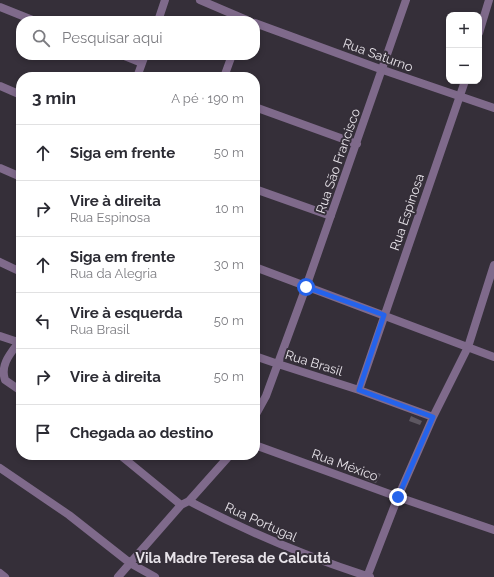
<!DOCTYPE html>
<html lang="pt">
<head>
<meta charset="utf-8">
<style>
	body { margin:0; font-family:Raleway,sans-serif; background:#f2f2f3; color:#2b2b33 }
	.controls { position:absolute; right:12px; top:12px; display:grid; overflow:hidden; border-radius:8px; box-shadow:0 2px 6px #0003 }
	.controls button { width:36px; height:36px; display:grid; place-items:center; padding:0; border:0; border-bottom:1px solid #e1e1e2; background:#fff; color:#2b2b33; font:20px sans-serif }
	.stop { position:absolute; width:12px; height:12px; margin:-9px; border:3px solid #2563eb; border-radius:50%; background:#fff }
	.stop.end { background:#2563eb; border-color:#fff; box-shadow:0 1px 4px #0008 }
	.list { margin:0; padding:0; list-style:none }
	h2 { display:flex; justify-content:space-between; align-items:center; height:52px; margin:0; padding:0 16px; font-size:17px }
	h2 small { font-size:13px; font-weight:400; color:#7c7c81 }
	.list li { display:grid; grid-template-columns:26px 1fr auto; gap:12px; align-items:center; box-sizing:border-box; height:56px; padding:0 16px; border-top:1px solid #e1e1e2 }
	.list b { display:block; font-size:15px; white-space:nowrap }
	.list p { margin:0; font-size:13px; white-space:nowrap; color:#7c7c81 }
	.list em { font-size:13px; font-style:normal; color:#7c7c81 }
	.icon { flex:none; width:22px; height:22px; fill:none; stroke:currentColor; stroke-width:2; stroke-linecap:round; stroke-linejoin:round }
	.map { position:relative; flex:none; width:494px; height:577px; overflow:hidden }
	.search { position:absolute; background:#fff; box-shadow:0 2px 6px #0003; left:16px; top:16px; width:244px; height:44px; display:flex; align-items:center; gap:10px; box-sizing:border-box; padding:0 14px; border-radius:16px; color:#7c7c81; font-size:15px }
	.panel { position:absolute; background:#fff; box-shadow:0 2px 6px #0003; left:16px; top:72px; width:244px; height:388px; border-radius:16px }
	.map>svg:first-child { display:block }
	.building { fill:#5d5761 }
	.lines { fill:none; stroke-linecap:round; stroke-linejoin:round }
	.minor { stroke:#7f6a8b; stroke-width:8 }
	.route { stroke:#2563eb; stroke-width:5 }
	.labels { text-anchor:middle; dominant-baseline:central; stroke-width:4; stroke-linejoin:round; paint-order:stroke }
	.street-label { font-size:13px; fill:#e7e3e9; stroke:#352f39 }
	.neighbourhood-label { font-size:14px; font-weight:bold; fill:#e7e3e9; stroke:#352f39 }
</style>
</head>
<body>
<div class="map">
<svg width="494" height="577" viewBox="0 0 494 577">
	<rect width="100%" height="100%" fill="#352f39"/>
	<path class="building" d="M411 416 422 421 420 425 409 421Z
		M369 470 381 474 376 483 365 479Z"/>
	<g class="lines">
		<path class="minor" d="M200 0 249 21
			M0 7 35 21
			M158 21 165 0
			M255 23 383 70 494 108
			M479 33 489 0
			M122 55 142 63
			M137 77 145 55
			M224 77 232 55
			M0 86 21 95
			M255 107 357 144
			M0 168 21 177
			M255 189 331 216
			M0 262 21 272
			M255 267 494 357
			M0 336 21 343
			M19 342C10 354 0 365 5 380L21 391
			M255 356 278 364 359 390 433 417
			M359 390 465 81
			M255 416 266 396 306 287 406 0
			M255 445 398 497 494 530
			M120 455 181 505
			M0 468 69 515 130 563 155 577
			M189 501C248 532 307 557 370 577
			M0 573 5 577
			M118 577 181 505 189 501 230 455
			M367 577 398 497 433 417 468 347 494 265"/>
	</g>
	<g class="lines">
		<path class="route" d="M306 287 384 315 359 390 433 417 398 497"/>
	</g>
	<g class="labels">
		<g class="street-label">
			<text transform="translate(378 55) rotate(20)">Rua Saturno</text>
			<text transform="translate(338 161) rotate(-71)">Rua São Francisco</text>
			<text transform="translate(407 212) rotate(-71)">Rua Espinosa</text>
			<text transform="translate(314 363) rotate(17)">Rua Brasil</text>
			<text transform="translate(345 465) rotate(20)">Rua México</text>
			<text transform="translate(261 522) rotate(24)">Rua Portugal</text>
		</g>
		<g class="neighbourhood-label">
			<text x="233" y="558">Vila Madre Teresa de Calcutá</text>
		</g>
	</g>
</svg>
<div class="controls">
<button>+</button>
<button>−</button>
</div>
<div class="stop" style="left:306px;top:287px"></div>
<div class="stop end" style="left:398px;top:497px"></div>
<div class="search"><svg class="icon" aria-label="search" viewBox="0 0 24 24"><circle cx="10" cy="10" r="6"/><path d="M15 15l6 6"/></svg>Pesquisar aqui</div>
<section class="panel">
<h2>3 min<small>A pé · 190 m</small></h2>
<ul class="list">
<li><svg class="icon" aria-label="ahead" viewBox="0 0 24 24"><path d="M12 20V5M6 11l6-6 6 6"/></svg><div><b>Siga em frente</b></div><em>50 m</em></li>
<li><svg class="icon" aria-label="right" viewBox="0 0 24 24"><path d="M7 20v-9h11M14 6l5 5-5 5"/></svg><div><b>Vire à direita</b><p>Rua Espinosa</p></div><em>10 m</em></li>
<li><svg class="icon" aria-label="ahead" viewBox="0 0 24 24"><path d="M12 20V5M6 11l6-6 6 6"/></svg><div><b>Siga em frente</b><p>Rua da Alegria</p></div><em>30 m</em></li>
<li><svg class="icon" aria-label="left" viewBox="0 0 24 24"><path d="M17 20v-9H6M10 6l-5 5 5 5"/></svg><div><b>Vire à esquerda</b><p>Rua Brasil</p></div><em>50 m</em></li>
<li><svg class="icon" aria-label="right" viewBox="0 0 24 24"><path d="M7 20v-9h11M14 6l5 5-5 5"/></svg><div><b>Vire à direita</b></div><em>50 m</em></li>
<li><svg class="icon" aria-label="arrive" viewBox="0 0 24 24"><path d="M6 21V4h12l-3 4 3 4H6"/></svg><div><b>Chegada ao destino</b></div></li>
</ul>
</section>
</div>
</body>
</html>
